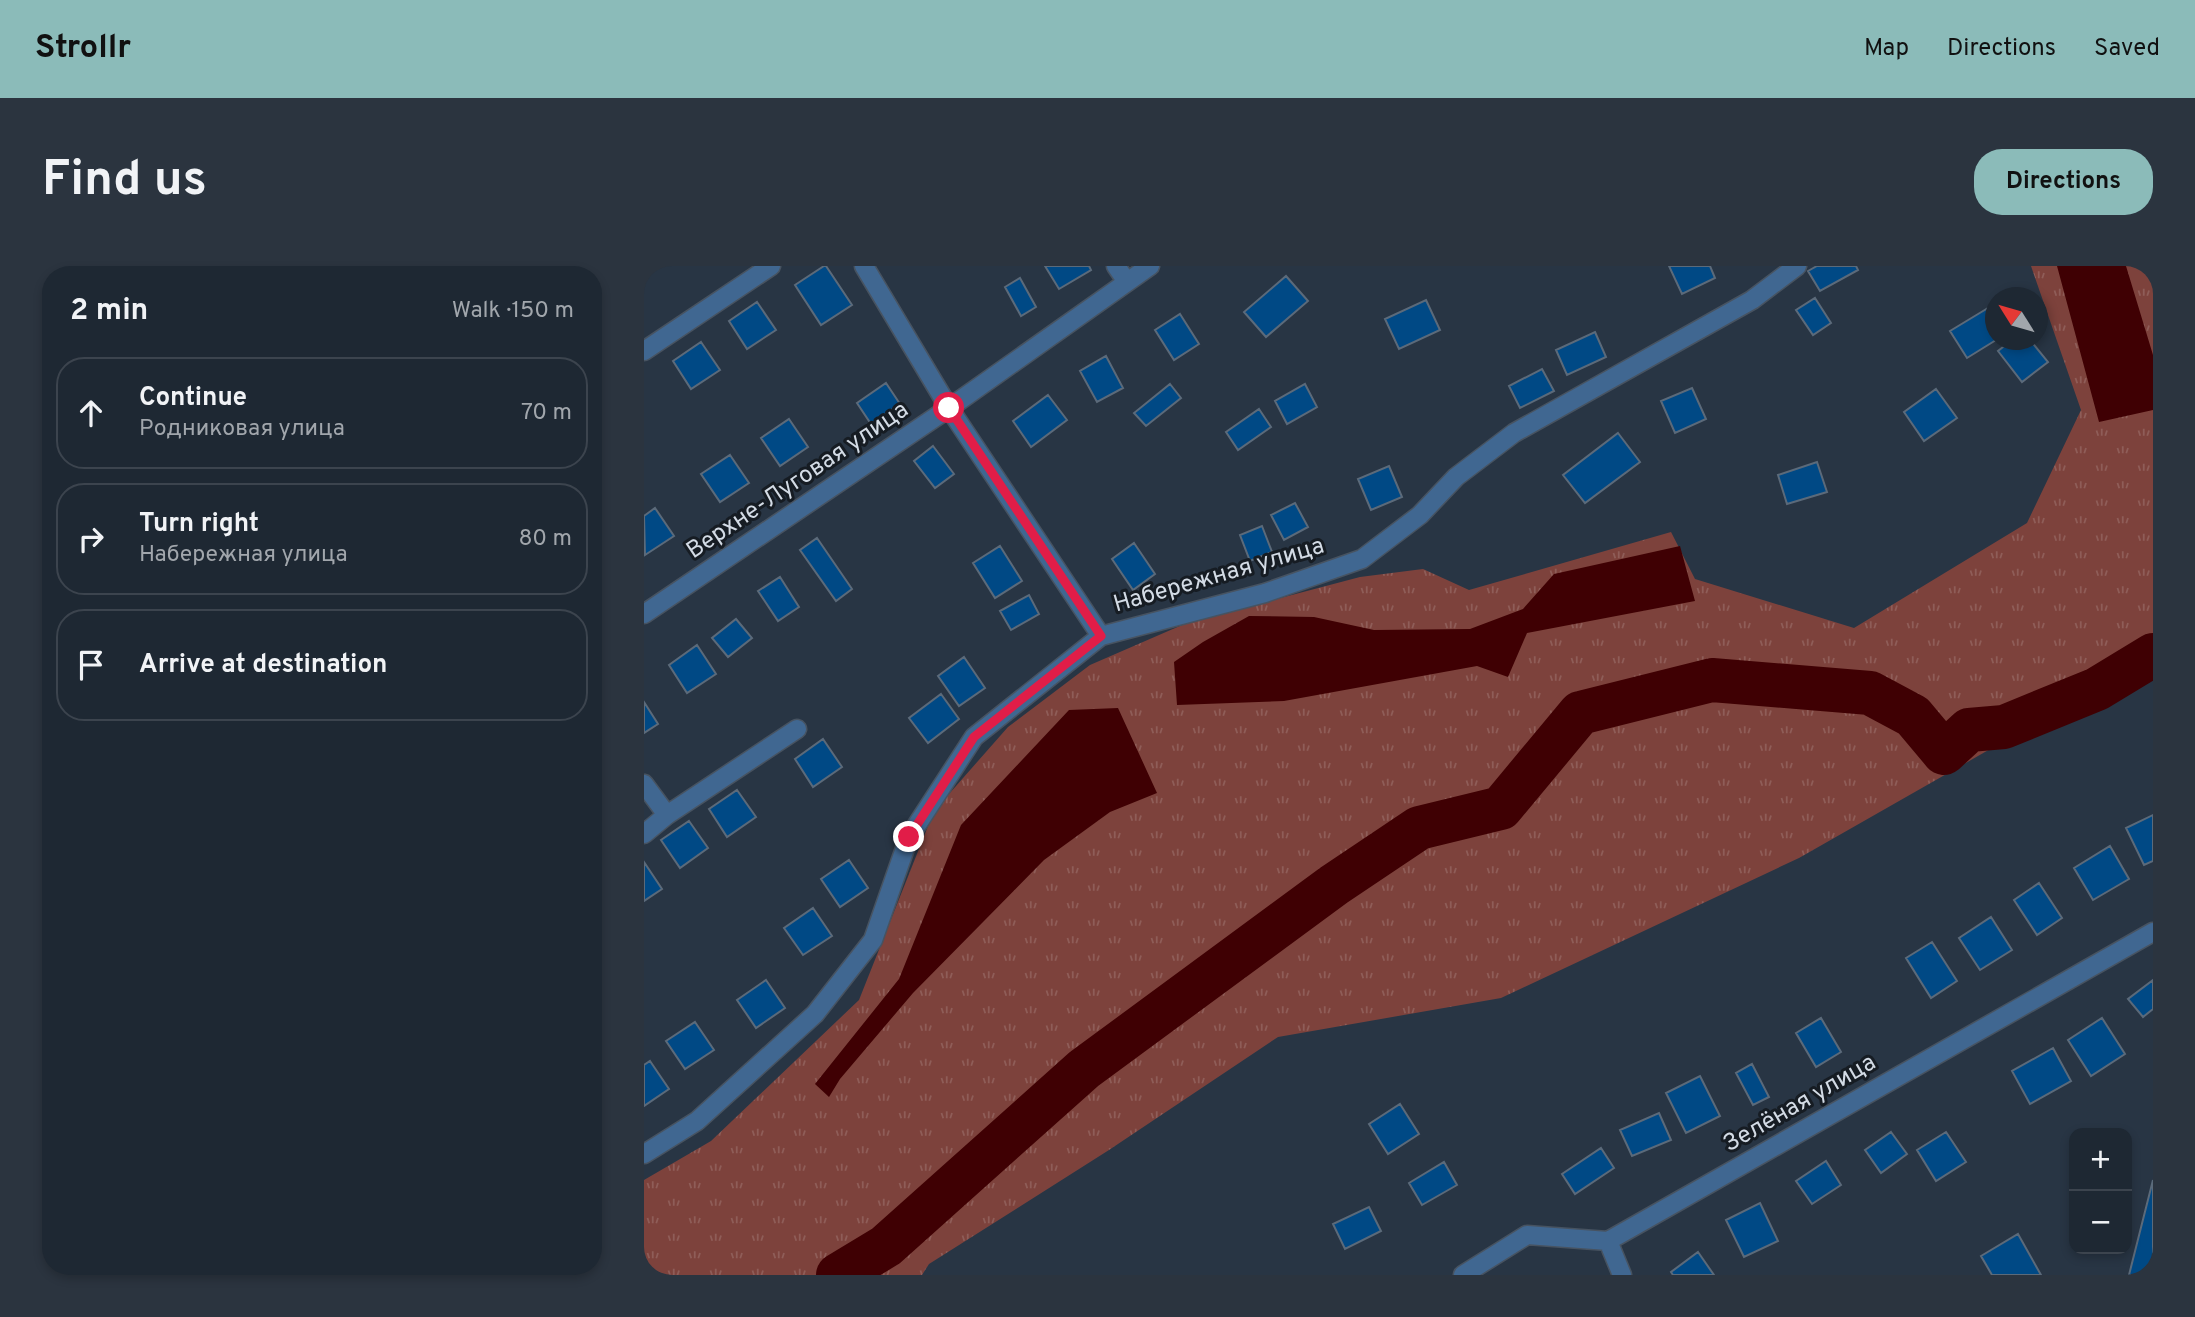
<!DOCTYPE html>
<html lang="en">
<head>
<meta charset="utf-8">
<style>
	body { margin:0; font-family:Overpass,sans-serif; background:#2b343f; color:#f1f3f6 }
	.controls { position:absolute; right:21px; bottom:21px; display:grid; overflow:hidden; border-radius:14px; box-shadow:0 4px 10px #0003 }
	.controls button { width:63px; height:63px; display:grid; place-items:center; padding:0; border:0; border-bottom:2px solid #3c444e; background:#1e2833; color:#f1f3f6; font:35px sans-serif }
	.compass { position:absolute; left:1341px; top:21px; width:63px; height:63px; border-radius:50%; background:#1e2833; box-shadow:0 4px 10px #0003; rotate:307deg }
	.stop { position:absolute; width:21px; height:21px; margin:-16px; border:5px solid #e11d48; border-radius:50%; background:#fff }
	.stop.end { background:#e11d48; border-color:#fff; box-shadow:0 2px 7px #0008 }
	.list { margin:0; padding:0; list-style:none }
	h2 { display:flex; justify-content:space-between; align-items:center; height:91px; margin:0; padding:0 28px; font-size:30px }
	h2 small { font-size:23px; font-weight:400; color:#a1a6ac }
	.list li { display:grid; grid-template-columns:46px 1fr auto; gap:21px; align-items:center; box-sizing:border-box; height:112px; margin:0 14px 14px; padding:0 14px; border:2px solid #3c444e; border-radius:28px }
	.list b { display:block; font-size:26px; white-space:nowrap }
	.list p { margin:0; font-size:23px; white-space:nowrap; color:#a1a6ac }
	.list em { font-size:23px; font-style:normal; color:#a1a6ac }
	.icon { flex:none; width:38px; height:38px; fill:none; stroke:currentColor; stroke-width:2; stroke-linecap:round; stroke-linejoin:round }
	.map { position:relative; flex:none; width:1509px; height:1009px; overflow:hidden; border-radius:28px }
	header { display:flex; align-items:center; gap:42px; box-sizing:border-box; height:98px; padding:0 35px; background:#8bbbb9; color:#111 }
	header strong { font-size:33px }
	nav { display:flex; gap:38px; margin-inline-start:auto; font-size:24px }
	.intro { display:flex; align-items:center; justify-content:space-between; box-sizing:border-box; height:168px; padding:0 42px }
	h1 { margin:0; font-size:49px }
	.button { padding:18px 32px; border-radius:28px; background:#8bbbb9; color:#111; font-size:24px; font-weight:700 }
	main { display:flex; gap:42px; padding:0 42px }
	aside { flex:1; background:#1e2833; border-radius:28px; box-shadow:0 4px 10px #0003 }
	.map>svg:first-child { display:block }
	.grass { fill:url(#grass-tufts) }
	.water { fill:#3f0003 }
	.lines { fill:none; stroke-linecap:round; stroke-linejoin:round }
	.river { stroke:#3f0003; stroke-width:44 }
	.building { fill:#004985; stroke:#5b6a7a; stroke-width:2 }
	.minor-casing { stroke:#475361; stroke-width:21 }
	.minor { stroke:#406791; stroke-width:18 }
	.route { stroke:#e11d48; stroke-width:9 }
	.labels { text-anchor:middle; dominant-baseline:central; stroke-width:6; stroke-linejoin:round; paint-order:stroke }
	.street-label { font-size:24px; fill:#d3dbe5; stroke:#161c23 }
</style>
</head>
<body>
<header>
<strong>Strollr</strong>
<nav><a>Map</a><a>Directions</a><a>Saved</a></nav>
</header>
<div class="intro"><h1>Find us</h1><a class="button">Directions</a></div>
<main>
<aside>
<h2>2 min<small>Walk · 150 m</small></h2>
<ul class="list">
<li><svg class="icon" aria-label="ahead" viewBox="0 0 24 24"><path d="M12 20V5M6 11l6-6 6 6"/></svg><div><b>Continue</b><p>Родниковая улица</p></div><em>70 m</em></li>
<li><svg class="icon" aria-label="right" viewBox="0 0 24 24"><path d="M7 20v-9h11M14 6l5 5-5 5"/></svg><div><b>Turn right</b><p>Набережная улица</p></div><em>80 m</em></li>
<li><svg class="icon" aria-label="arrive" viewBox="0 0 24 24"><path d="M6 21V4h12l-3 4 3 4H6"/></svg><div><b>Arrive at destination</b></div></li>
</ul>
</aside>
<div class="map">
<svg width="1509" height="1009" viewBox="0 0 1509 1009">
	<defs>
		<pattern id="grass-tufts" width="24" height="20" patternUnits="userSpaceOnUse" patternTransform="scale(1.75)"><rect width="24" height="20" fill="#7d423c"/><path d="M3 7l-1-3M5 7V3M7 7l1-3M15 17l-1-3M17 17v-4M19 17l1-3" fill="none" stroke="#8f5d58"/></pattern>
	</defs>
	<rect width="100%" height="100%" fill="#283544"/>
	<path class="grass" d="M1387 0H1509V385L1406 449 1155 592 857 732 634 771 465 884 285 998 278 1009H0V914L67 875 215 734 290 545 364 461 446 399 545 356 716 311 779 303 825 324 1027 266 1051 313 1210 362 1383 257 1437 144Z"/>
	<path class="water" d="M1413 0H1482L1509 89V144L1455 156Z
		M1036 280 1051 335 883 367 864 411 833 400 640 435 533 439 530 396 559 376 605 350 670 351 730 364 826 363 879 343 910 308Z
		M474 442 513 527 466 546 400 594 269 727 196 813 185 831 171 818 255 713 317 559 425 444Z"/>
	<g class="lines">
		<path class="river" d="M194 1009 242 980 440 803 690 619 775 562 857 542 936 447 1068 414 1226 427 1269 450 1300 487 1325 464 1360 461 1453 423 1509 389"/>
	</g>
	<path class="building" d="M180 0H182L208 39 177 59 151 19Z
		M401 0H445L447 4 415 23Z
		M1025 0H1066L1071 12 1038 28Z
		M1173 0H1212L1214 4 1176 25 1164 5Z
		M642 10 664 35 622 71 600 46Z
		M376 12 392 41 377 50 361 21Z
		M1171 32 1187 57 1169 69 1152 44Z
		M782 34 796 64 755 83 741 53Z
		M113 36 132 64 103 83 85 55Z
		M1344 42 1352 53V74L1323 92 1306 65Z
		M536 48 555 78 530 94 511 64Z
		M951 66 962 91 923 109 912 84Z
		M1368 74H1386L1404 96 1378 116 1354 85Z
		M57 76 76 104 47 123 29 95Z
		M462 90 479 122 453 136 436 105Z
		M898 103 910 125 876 142 865 120Z
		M242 117 256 138 227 158 213 137Z
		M526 118 537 132 502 160 490 147Z
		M661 118 673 141 643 158 631 135Z
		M1048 122 1062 153 1031 167 1017 135Z
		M1292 123 1313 152 1280 175 1260 146Z
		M404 129 423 154 387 181 369 155Z
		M615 143 627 161 594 184 582 166Z
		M145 153 164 181 136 200 117 172Z
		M974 167 996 196 941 237 919 209Z
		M289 180 310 208 291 222 270 195Z
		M86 189 105 217 76 236 57 208Z
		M1173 196 1183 226 1143 238 1134 209Z
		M745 200 758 231 727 244 714 213Z
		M651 237 664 261 640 274 627 249Z
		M11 242 30 270 1 289 0 250Z
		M618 260 628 286 606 295 596 269Z
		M173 272 208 323 192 335 156 284Z
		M490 277 511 308 489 324 468 293Z
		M356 280 378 315 351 332 329 297Z
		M136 311 155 341 134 355 114 325Z
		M385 329 395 348 367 364 356 345Z
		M92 353 108 372 84 391 68 372Z
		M53 379 72 408 43 427 25 399Z
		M320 391 341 422 315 440 294 410Z
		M297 428 315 453 284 477 265 452Z
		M0 436 14 458 0 467Z
		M179 473 198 501 169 521 151 493Z
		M93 524 112 551 83 571 65 543Z
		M1509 549V595L1500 599 1482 562Z
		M45 555 64 582 36 602 17 574Z
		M1466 580 1485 613 1449 634 1430 602Z
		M205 594 224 622 196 641 177 613Z
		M0 596 18 623 0 635Z
		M1395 617 1418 652 1393 669 1370 634Z
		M169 642 188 670 159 689 140 662Z
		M1347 651 1368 684 1336 704 1315 672Z
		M1288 676 1313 715 1287 732 1262 692Z
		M122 714 141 742 112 762 93 734Z
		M1509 714V743L1499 751 1484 733Z
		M1177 752 1197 786 1172 801 1152 767Z
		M1458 752 1481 788 1447 810 1424 774Z
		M51 756 70 784 41 803 22 775Z
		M1409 782 1427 815 1386 838 1368 805Z
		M6 795 25 823 0 840V799Z
		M1108 798 1125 831 1109 839 1092 807Z
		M1056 810 1076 850 1042 867 1022 827Z
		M756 838 775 868 744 888 725 858Z
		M1015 847 1027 874 988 890 976 864Z
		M1247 866 1263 888 1237 907 1221 884Z
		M1302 866 1322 896 1292 915 1273 884Z
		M957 882 970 902 931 928 918 908Z
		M1182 895 1197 919 1168 938 1152 915Z
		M800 896 813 919 778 939 765 917Z
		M1509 914V1009H1485Z
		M1116 937 1134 975 1100 991 1082 954Z
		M725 941 737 965 701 983 689 958Z
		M1374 968 1397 1009H1348L1337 990Z
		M1054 986 1070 1009H1029L1027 1006Z"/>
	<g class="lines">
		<g class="minor-casing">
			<path id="minor" d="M220 0 305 142 457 370
				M472 0 483 16
				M0 85 127 0
				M0 348 305 142 506 0
				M0 518 23 549
				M0 568 23 549 153 463
				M0 888 53 855 171 748 229 674 265 571 330 471 457 370 621 327 718 293 776 249 812 211 870 167 1108 34 1153 0
				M964 975 978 1009
				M819 1009 883 969 964 975 1509 666"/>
		</g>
		<use href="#minor" class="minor"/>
	</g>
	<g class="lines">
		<path class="route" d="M265 571 330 471 457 370 305 142"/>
	</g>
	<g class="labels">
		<g class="street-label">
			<text transform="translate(154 215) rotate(-34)">Верхне-Луговая улица</text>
			<text transform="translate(575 310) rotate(-16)">Набережная улица</text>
			<text transform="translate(1156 838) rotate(-30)">Зелёная улица</text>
		</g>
	</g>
</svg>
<div class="controls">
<button>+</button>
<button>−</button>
</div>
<svg class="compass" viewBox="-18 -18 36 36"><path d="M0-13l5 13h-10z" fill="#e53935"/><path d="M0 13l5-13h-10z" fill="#a1a6ac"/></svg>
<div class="stop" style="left:305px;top:142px"></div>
<div class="stop end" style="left:265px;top:571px"></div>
</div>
</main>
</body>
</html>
